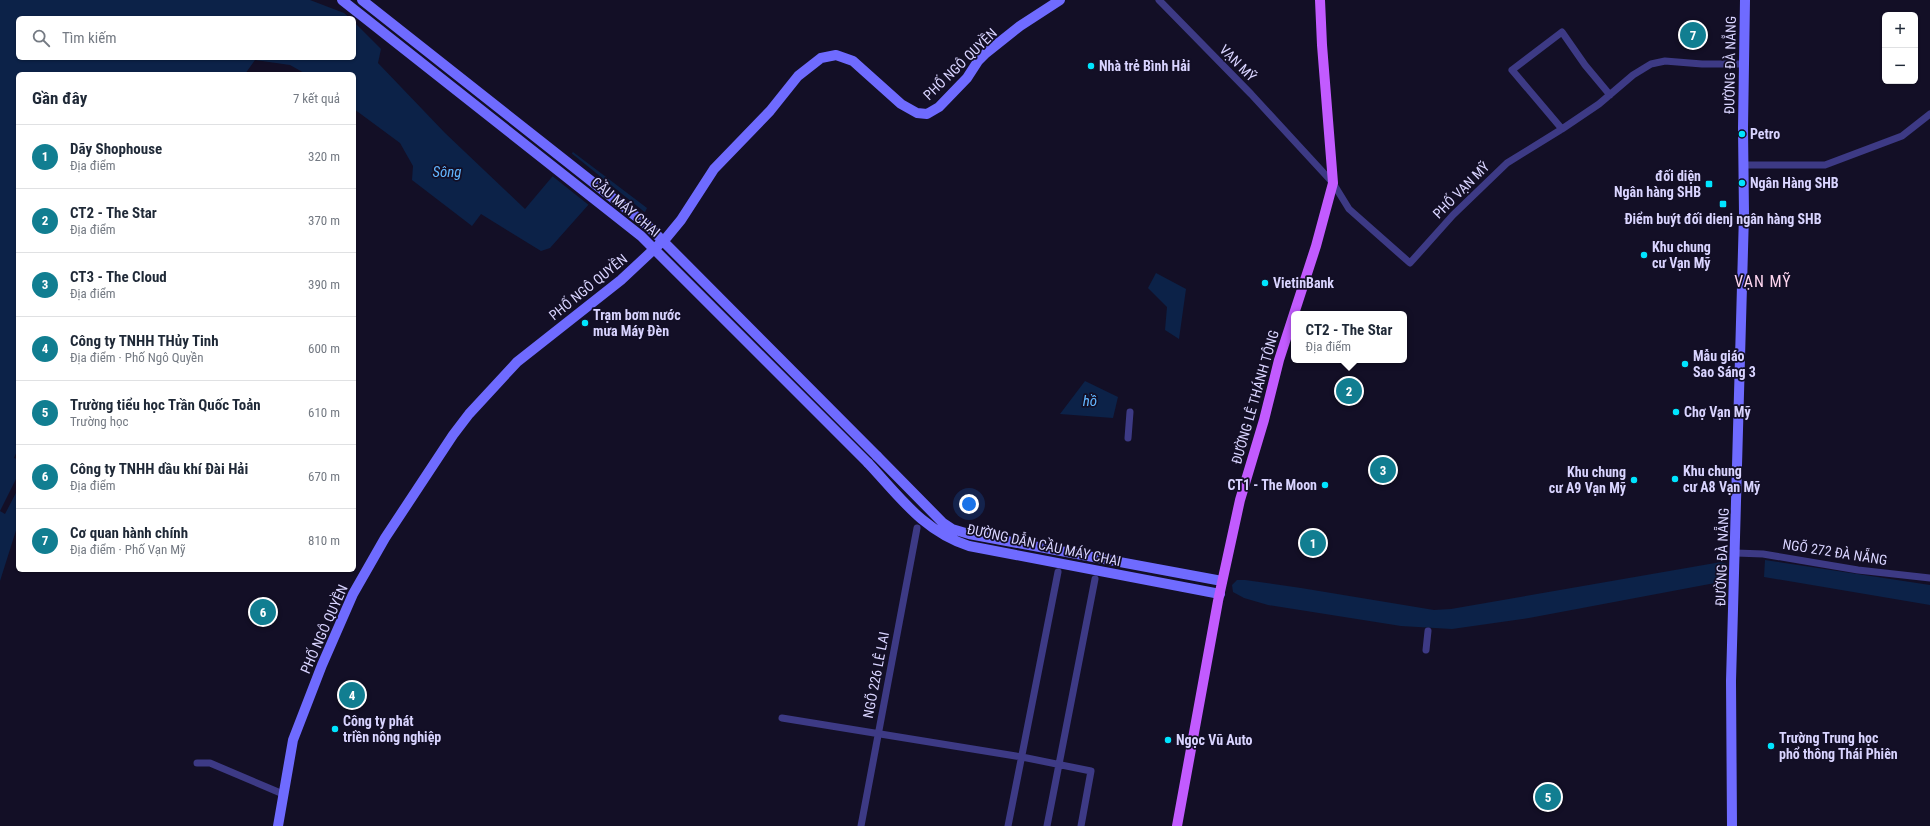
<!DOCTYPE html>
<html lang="vi">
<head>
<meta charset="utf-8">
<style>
	body { margin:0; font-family:"Roboto Condensed",sans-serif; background:#f6f6f7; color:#1f2937 }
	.controls { position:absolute; right:12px; top:12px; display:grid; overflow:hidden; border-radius:6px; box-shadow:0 1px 3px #0004 }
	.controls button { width:36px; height:36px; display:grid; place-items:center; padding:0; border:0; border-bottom:1px solid #e0e1e3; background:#fff; color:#1f2937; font:20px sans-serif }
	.you { position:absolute; left:969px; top:504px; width:14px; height:14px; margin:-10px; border:3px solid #fff; border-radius:50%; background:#1a73e8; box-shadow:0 0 0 6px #1a73e833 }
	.badge { display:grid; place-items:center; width:26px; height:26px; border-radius:50%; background:#117e91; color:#fff; font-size:13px; font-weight:700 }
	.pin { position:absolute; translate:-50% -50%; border:2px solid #fff; box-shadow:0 1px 4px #0006 }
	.popup { position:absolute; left:1291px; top:311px; width:116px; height:52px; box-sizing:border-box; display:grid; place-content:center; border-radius:6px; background:#fff; filter:drop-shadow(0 1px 3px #0005); font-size:13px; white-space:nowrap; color:#747a83 }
	.popup b { font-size:15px; color:#1f2937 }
	.popup::after { content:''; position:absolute; left:50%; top:100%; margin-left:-8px; border:8px solid transparent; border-top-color:#fff }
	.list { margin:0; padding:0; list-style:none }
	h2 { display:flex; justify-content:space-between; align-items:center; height:52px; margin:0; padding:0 16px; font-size:17px }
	h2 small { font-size:13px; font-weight:400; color:#747a83 }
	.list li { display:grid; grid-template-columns:26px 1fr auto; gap:12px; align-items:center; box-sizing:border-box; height:64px; padding:0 16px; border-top:1px solid #e0e1e3 }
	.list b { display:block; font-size:15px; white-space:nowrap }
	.list p { margin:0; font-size:13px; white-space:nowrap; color:#747a83 }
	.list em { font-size:13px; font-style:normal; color:#747a83 }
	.icon { flex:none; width:22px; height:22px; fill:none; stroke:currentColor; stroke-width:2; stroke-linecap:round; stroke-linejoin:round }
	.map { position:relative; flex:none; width:1930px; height:826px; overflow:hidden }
	.search { position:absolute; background:#fff; box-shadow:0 1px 3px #0004; left:16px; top:16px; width:340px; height:44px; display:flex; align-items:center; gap:10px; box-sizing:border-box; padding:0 14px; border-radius:6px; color:#747a83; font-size:15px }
	.panel { position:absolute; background:#fff; box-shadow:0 1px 3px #0004; left:16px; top:72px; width:340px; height:500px; border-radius:6px }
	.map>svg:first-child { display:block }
	.water { fill:#0c2248 }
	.pier { fill:#130f26 }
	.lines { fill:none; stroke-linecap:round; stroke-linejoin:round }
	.street { stroke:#3d3a85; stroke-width:7 }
	.secondary { stroke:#6f6bff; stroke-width:10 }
	.primary { stroke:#c25bff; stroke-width:10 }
	.secondary-bridge { stroke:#6f6bff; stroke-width:10 }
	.poi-dot { fill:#00e5ff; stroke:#130f26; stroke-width:1.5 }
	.labels { text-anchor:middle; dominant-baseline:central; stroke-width:3.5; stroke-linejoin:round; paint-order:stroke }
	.street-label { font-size:14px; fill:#d9d4ff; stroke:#130f26 }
	.poi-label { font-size:14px; font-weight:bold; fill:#d9d4ff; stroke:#130f26; text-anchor:start }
	.water-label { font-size:15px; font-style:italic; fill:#62b6ff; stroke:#130f26 }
	.quarter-label { font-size:16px; letter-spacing:1px; fill:#ffd6f0; stroke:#130f26 }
</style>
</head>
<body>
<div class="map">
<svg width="1930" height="826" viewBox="0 0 1930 826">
	<rect width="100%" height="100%" fill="#130f26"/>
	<path class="water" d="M0 0H310L344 13 350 18H18V58H354V22L381 49 378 63 445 133 525 209 573 152 647 208 638 226 590 203 550 248 541 251 481 214 472 226 412 180 413 166 400 143 354 109V74H306L290 65 255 60 245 74H18V524L0 581Z
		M1156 273 1186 289 1179 339 1165 330 1167 307 1148 288Z
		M1085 381 1118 397 1113 418 1060 414Z
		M1765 560 1930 585V605L1764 577Z
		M1721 562 1727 564 1726 574 1715 583 1529 618 1452 629 1401 626 1268 605 1244 598 1233 592 1232 585 1237 580H1245L1301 588 1434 610 1451 609Z"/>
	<path class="pier" d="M570 152 647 214 639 227 637 228 602 204 590 206 551 175Z
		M18 449V489L5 514 0 511 16 479 17 459 14 458Z"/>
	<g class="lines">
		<path class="street" d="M1159 0 1251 94 1333 183 1349 209 1410 263 1453 215 1507 163 1562 129 1599 104 1633 75 1651 64 1665 61 1702 64H1744
			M1562 129 1512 70 1562 32 1585 65 1610 95
			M1743 165H1825L1902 136 1930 114
			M1128 438 1130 412
			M1736 553 1763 554 1858 570 1930 578
			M1426 650 1428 631
			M782 718 1022 757 1091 771 1081 826
			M197 763H210L283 794
			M861 826 917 528
			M1008 826 1058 572
			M1047 826 1095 579"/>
		<path class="secondary" d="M877 456 943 523 952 529 969 534 1222 581
			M868 463C900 497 923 531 969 546L1220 594
			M278 826 293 740 322 665 353 594 385 538 453 435 469 414 517 362 621 280 667 237 681 220 714 169 770 111 798 76 821 58 836 55 853 61 901 104 917 113 927 114 939 107 967 78 978 61 986 53 1020 26 1060 0
			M1732 826 1731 681 1744 214 1743 128 1745 0"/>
		<path class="primary" d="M1177 826 1218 601 1240 500 1264 420 1279 360 1316 246 1333 183 1322 45 1320 0"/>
		<path class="secondary-bridge" d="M342 0 641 236 868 463
			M362 0 647 225 877 456"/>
	</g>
	<g class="poi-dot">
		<circle cx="1091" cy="66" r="4"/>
		<circle cx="1742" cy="134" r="4"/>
		<circle cx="1742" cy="183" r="4"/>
		<rect x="1705" y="180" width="8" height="8" rx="2"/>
		<rect x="1719" y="200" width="8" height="8" rx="2"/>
		<circle cx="1644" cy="255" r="4"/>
		<circle cx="1265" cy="283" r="4"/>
		<circle cx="585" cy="323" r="4"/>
		<circle cx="1685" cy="364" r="4"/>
		<circle cx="1676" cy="412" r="4"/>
		<circle cx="1675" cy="479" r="4"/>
		<circle cx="1634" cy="480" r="4"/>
		<circle cx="1325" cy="485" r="4"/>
		<circle cx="335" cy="729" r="4"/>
		<circle cx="1168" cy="740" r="4"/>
		<circle cx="1771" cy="746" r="4"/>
	</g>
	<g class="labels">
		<g class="street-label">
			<text transform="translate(1238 63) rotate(45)">VẠN MỸ</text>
			<text transform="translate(960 64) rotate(-44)">PHỐ NGÔ QUYỀN</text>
			<text transform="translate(1730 65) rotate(-89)">ĐƯỜNG ĐÀ NẴNG</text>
			<text transform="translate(1461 190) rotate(-45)">PHỐ VẠN MỸ</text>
			<text transform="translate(626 207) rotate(40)">CẦU MÁY CHAI</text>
			<text transform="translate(588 287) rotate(-39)">PHỐ NGÔ QUYỀN</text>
			<text transform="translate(1255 397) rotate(-74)">ĐƯỜNG LÊ THÁNH TÔNG</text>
			<text transform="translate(1044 545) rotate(12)">ĐƯỜNG DẪN CẦU MÁY CHAI</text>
			<text transform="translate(1835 552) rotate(9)">NGÕ 272 ĐÀ NẴNG</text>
			<text transform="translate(1722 557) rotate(-88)">ĐƯỜNG ĐÀ NẴNG</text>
			<text transform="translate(324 629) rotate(-66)">PHỐ NGÔ QUYỀN</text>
			<text transform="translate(876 675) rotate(-79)">NGÕ 226 LÊ LAI</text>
		</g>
		<g class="poi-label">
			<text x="1099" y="66">Nhà trẻ Bình Hải</text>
			<text x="1750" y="134">Petro</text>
			<text x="1701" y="176" text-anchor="end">đối diện<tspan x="1701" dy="16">Ngân hàng SHB</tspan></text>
			<text x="1750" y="183">Ngân Hàng SHB</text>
			<text x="1723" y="219" text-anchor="middle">Điểm buýt đối dienj ngân hàng SHB</text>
			<text x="1652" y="247">Khu chung<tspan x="1652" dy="16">cư Vạn Mỹ</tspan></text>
			<text x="1273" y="283">VietinBank</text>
			<text x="593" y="315">Trạm bơm nước<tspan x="593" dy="16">mưa Máy Đèn</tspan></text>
			<text x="1693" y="356">Mẫu giáo<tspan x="1693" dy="16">Sao Sáng 3</tspan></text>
			<text x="1684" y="412">Chợ Vạn Mỹ</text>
			<text x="1683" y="471">Khu chung<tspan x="1683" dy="16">cư A8 Vạn Mỹ</tspan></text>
			<text x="1626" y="472" text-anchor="end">Khu chung<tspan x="1626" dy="16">cư A9 Vạn Mỹ</tspan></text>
			<text x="1317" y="485" text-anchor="end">CT1 - The Moon</text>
			<text x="343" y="721">Công ty phát<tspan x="343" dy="16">triền nông nghiệp</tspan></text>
			<text x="1779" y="738">Trường Trung học<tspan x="1779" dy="16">phổ thông Thái Phiên</tspan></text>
			<text x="1176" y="740">Ngọc Vũ Auto</text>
		</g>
		<g class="water-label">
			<text x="447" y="172">Sông</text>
			<text x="1090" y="401">hồ</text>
		</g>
		<g class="quarter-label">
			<text x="1763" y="281">VẠN MỸ</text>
		</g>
	</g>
</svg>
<div class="controls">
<button>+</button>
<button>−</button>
</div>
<div class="you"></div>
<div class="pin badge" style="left:1313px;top:543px">1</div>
<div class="pin badge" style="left:1349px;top:391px">2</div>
<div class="popup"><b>CT2 - The Star</b>Địa điểm</div>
<div class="pin badge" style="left:1383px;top:470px">3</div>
<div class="pin badge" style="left:352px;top:695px">4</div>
<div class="pin badge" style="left:1548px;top:797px">5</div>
<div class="pin badge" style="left:263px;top:612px">6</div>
<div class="pin badge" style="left:1693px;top:35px">7</div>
<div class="search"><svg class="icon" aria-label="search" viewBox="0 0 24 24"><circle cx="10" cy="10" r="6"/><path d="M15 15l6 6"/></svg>Tìm kiếm</div>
<section class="panel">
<h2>Gần đây<small>7 kết quả</small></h2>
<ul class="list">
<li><span class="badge">1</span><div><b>Dãy Shophouse</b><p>Địa điểm</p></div><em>320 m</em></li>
<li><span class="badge">2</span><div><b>CT2 - The Star</b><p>Địa điểm</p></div><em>370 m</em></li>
<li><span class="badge">3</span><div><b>CT3 - The Cloud</b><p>Địa điểm</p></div><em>390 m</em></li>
<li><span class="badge">4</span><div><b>Công ty TNHH THủy Tinh</b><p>Địa điểm · Phố Ngô Quyền</p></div><em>600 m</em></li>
<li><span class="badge">5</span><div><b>Trường tiểu học Trần Quốc Toản</b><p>Trường học</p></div><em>610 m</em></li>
<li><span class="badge">6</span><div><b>Công ty TNHH dầu khí Đài Hải</b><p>Địa điểm</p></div><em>670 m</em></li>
<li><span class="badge">7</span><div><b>Cơ quan hành chính</b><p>Địa điểm · Phố Vạn Mỹ</p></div><em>810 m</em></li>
</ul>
</section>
</div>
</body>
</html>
